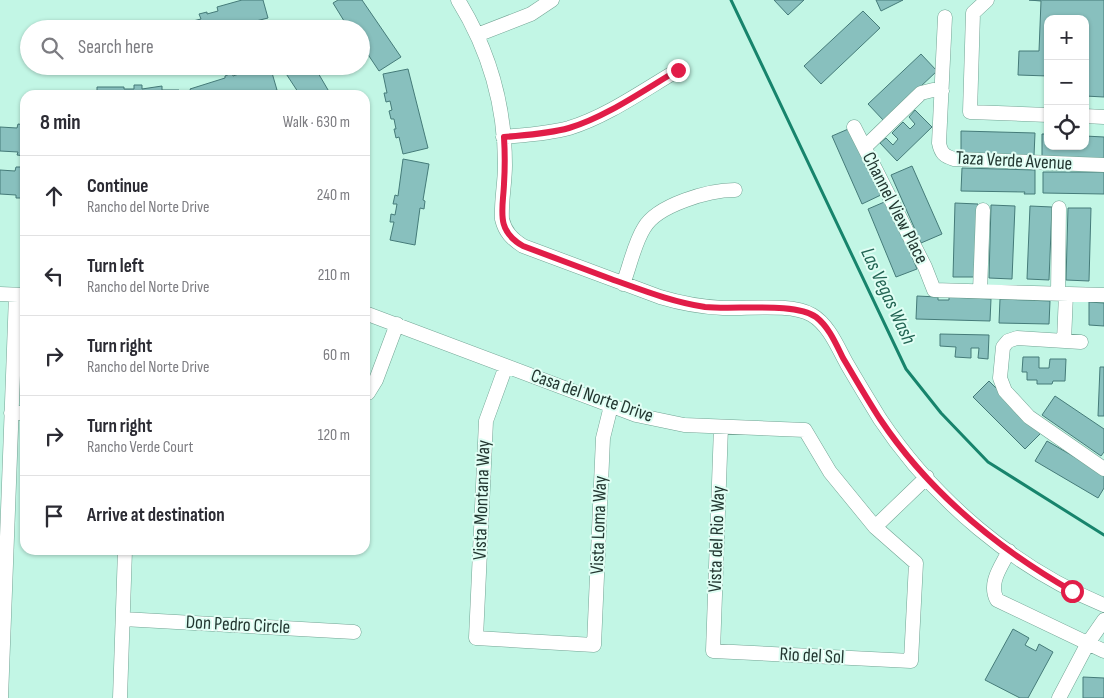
<!DOCTYPE html>
<html lang="en">
<head>
<meta charset="utf-8">
<style>
	body { margin:0; font-family:"Sofia Sans Condensed",sans-serif; background:#f2f2f3; color:#2b2b33 }
	.controls { position:absolute; right:15px; top:15px; display:grid; overflow:hidden; border-radius:10px; box-shadow:0 1px 4px #0004 }
	.controls button { width:45px; height:45px; display:grid; place-items:center; padding:0; border:0; border-bottom:1px solid #e1e1e2; background:#fff; color:#2b2b33; font:25px sans-serif }
	.stop { position:absolute; width:15px; height:15px; margin:-11px; border:4px solid #e11d48; border-radius:50%; background:#fff }
	.stop.end { background:#e11d48; border-color:#fff; box-shadow:0 1px 5px #0008 }
	.list { margin:0; padding:0; list-style:none }
	h2 { display:flex; justify-content:space-between; align-items:center; height:65px; margin:0; padding:0 20px; font-size:21px }
	h2 small { font-size:16px; font-weight:400; color:#7c7c81 }
	.list li { display:grid; grid-template-columns:32px 1fr auto; gap:15px; align-items:center; box-sizing:border-box; height:80px; padding:0 20px; border-top:1px solid #e1e1e2 }
	.list b { display:block; font-size:19px; white-space:nowrap }
	.list p { margin:0; font-size:16px; white-space:nowrap; color:#7c7c81 }
	.list em { font-size:16px; font-style:normal; color:#7c7c81 }
	.icon { flex:none; width:28px; height:28px; fill:none; stroke:currentColor; stroke-width:2; stroke-linecap:round; stroke-linejoin:round }
	.map { position:relative; flex:none; width:1104px; height:698px; overflow:hidden }
	.search { position:absolute; background:#fff; box-shadow:0 1px 4px #0004; left:20px; top:20px; width:350px; height:55px; display:flex; align-items:center; gap:12px; box-sizing:border-box; padding:0 18px; border-radius:28px; color:#7c7c81; font-size:19px }
	.panel { position:absolute; background:#fff; box-shadow:0 1px 4px #0004; left:20px; top:90px; width:350px; height:465px; border-radius:15px }
	.map>svg:first-child { display:block }
	.lines { fill:none; stroke-linecap:round; stroke-linejoin:round }
	.stream { stroke:#17846c; stroke-width:3 }
	.building { fill:#88c0be; stroke:#457b79 }
	.minor-casing { stroke:#72a494; stroke-width:15 }
	.minor { stroke:#fff; stroke-width:14 }
	.route { stroke:#e11d48; stroke-width:6 }
	.labels { text-anchor:middle; dominant-baseline:central; stroke-width:4; stroke-linejoin:round; paint-order:stroke }
	.street-label { font-size:19px; fill:#233731; stroke:#e0fef4 }
	.water-label { font-size:20px; font-style:italic; fill:#226453; stroke:#e0fef4 }
</style>
</head>
<body>
<div class="map">
<svg width="1104" height="698" viewBox="0 0 1104 698">
	<rect width="100%" height="100%" fill="#c2f6e5"/>
	<g class="lines">
		<path class="stream" d="M731 0 906 369 941 413 988 462 1104 535"/>
	</g>
	<path class="building" d="M242 0H263L268 18 252 22 254 27 246 29 245 27 238 29H186L185 23 201 19 199 14 207 12V14L218 11 217 7Z
		M338 0H362L401 57 379 71 365 50H363L361 47V29H349L333 3Z
		M774 0H804L788 15Z
		M876 0H903L881 11Z
		M1029 0H1104V97L1085 96V19H1048V76L1018 75 1019 51H1039L1041 1Z
		M863 11 880 28 821 84 804 66Z
		M921 54 937 71 884 121 868 104Z
		M262 66H270L277 90 259 95H192L190 89 225 78V76L232 73 233 76Z
		M281 66H314L331 95H300Z
		M408 69 428 148 403 154 399 137 396 138 394 129H396L394 119H391L389 111 392 110 390 101 386 102 384 93H387L383 74Z
		M134 85H142V89L162 86V90H179V95H97V87H124V89H134Z
		M915 110 932 127 897 161 880 143 886 138 893 145 898 139 892 133 903 122 910 129 915 124 909 117Z
		M18 124 25 125V156L17 155 18 152 0 151V127L17 128Z
		M853 127 883 194 862 204 832 136Z
		M961 131 1035 133 1034 156 961 154Z
		M1042 134H1048V146H1085V136L1104 137V159L1042 157Z
		M403 159 429 164 423 200 425 201 424 209 420 208 415 245 390 240 394 222H390L391 214 395 215 397 204H393L395 195 398 196Z
		M912 166 942 234 921 243 891 175Z
		M16 167H24L25 171V195H23V198H16V195L0 194V170L15 171Z
		M962 168 1035 170V194H1024L1025 192 961 191Z
		M1043 172H1104V194L1043 193Z
		M889 200 917 269 896 277 868 209Z
		M955 203 978 204 976 277H953Z
		M991 205 1015 206 1012 279 989 278Z
		M1030 206 1052 207 1049 280 1027 279Z
		M1068 208H1091L1089 281 1066 280Z
		M917 296 938 297V300H949V297L991 299 990 321 916 319Z
		M1000 299 1050 301 1049 324 999 323Z
		M1089 302 1104 303V326L1089 325Z
		M940 334 989 335 988 359 978 358 979 348H971V358L955 357 956 347 940 346Z
		M1023 357H1039V368H1049L1050 359H1066L1065 381H1053L1052 384H1037V380H1027V372H1022Z
		M1100 367H1104V416H1098Z
		M989 381 1041 433 1025 449 973 397Z
		M1055 396 1104 429V452L1101 456 1042 415Z
		M1047 441 1104 474V488L1098 498 1035 461Z
		M1013 629 1029 638 1025 645 1036 651 1039 644 1053 652 1028 698H1020L985 680Z
		M1083 677 1104 678V698H1083Z"/>
	<g class="lines">
		<g class="minor-casing">
			<path id="minor" d="M458 0C489 50 505 107 505 165 505 183 501 201 502 219 505 232 512 239 523 246L660 297C680 303 701 307 723 308 747 309 792 303 812 315 829 325 838 348 847 364 858 383 869 401 880 419 934 500 1014 568 1104 605
				M987 0 973 13 970 112 1048 115
				M945 17 939 143C941 153 944 156 954 159L1104 165
				M477 35 531 14 552 0
				M1085 116 1104 117
				M854 127 925 267 934 290 1104 295
				M503 137C525 135 547 134 569 128 606 117 644 90 678 70
				M865 147 921 93 933 90 942 91
				M623 284C630 266 634 244 644 228 657 205 709 190 735 190
				M980 291 983 210
				M0 294 24 295
				M1058 294 1059 208
				M365 313 636 415 684 425 805 430 830 472 875 527 916 563 911 661 713 651 721 427
				M1064 341 1066 294
				M1081 342 1017 338 1008 341 1003 347 1000 378 1005 391 1029 417 1104 469
				M506 366 486 421 476 638 594 645 603 438 611 406
				M368 393 376 380 397 324
				M11 413H25
				M875 527 927 477
				M1009 551C1001 567 988 583 997 600L1104 651
				M123 619 354 632
				M1 698 16 295
				M120 698 125 550
				M1059 698 1088 643 1104 620"/>
		</g>
		<use href="#minor" class="minor"/>
	</g>
	<g class="lines">
		<path class="route" d="M678 70C644 90 606 117 569 128 548 134 525 135 504 137 505 153 505 168 504 184 503 210 495 230 523 246 552 257 582 268 611 279 642 290 672 302 705 307 734 310 795 302 816 317 829 327 836 344 843 358 855 378 867 399 880 419 929 492 997 548 1072 591"/>
	</g>
	<g class="labels">
		<g class="street-label">
			<text transform="translate(1014 161) rotate(3)">Taza Verde Avenue</text>
			<text transform="translate(895 208) rotate(63)">Channel View Place</text>
			<text transform="translate(592 396) rotate(19)">Casa del Norte Drive</text>
			<text transform="translate(482 500) rotate(-88)">Vista Montana Way</text>
			<text transform="translate(599 525) rotate(-88)">Vista Loma Way</text>
			<text transform="translate(717 539) rotate(-88)">Vista del Rio Way</text>
			<text transform="translate(238 625) rotate(3)">Don Pedro Circle</text>
			<text transform="translate(812 656) rotate(3)">Rio del Sol</text>
		</g>
		<g class="water-label">
			<text transform="translate(888 296) rotate(65)">Las Vegas Wash</text>
		</g>
	</g>
</svg>
<div class="controls">
<button>+</button>
<button>−</button>
<button><svg class="icon" aria-label="locate" viewBox="0 0 24 24"><circle cx="12" cy="12" r="6"/><path d="M12 2v4M12 18v4M2 12h4M18 12h4"/></svg></button>
</div>
<div class="stop" style="left:1072px;top:591px"></div>
<div class="stop end" style="left:678px;top:70px"></div>
<div class="search"><svg class="icon" aria-label="search" viewBox="0 0 24 24"><circle cx="10" cy="10" r="6"/><path d="M15 15l6 6"/></svg>Search here</div>
<section class="panel">
<h2>8 min<small>Walk · 630 m</small></h2>
<ul class="list">
<li><svg class="icon" aria-label="ahead" viewBox="0 0 24 24"><path d="M12 20V5M6 11l6-6 6 6"/></svg><div><b>Continue</b><p>Rancho del Norte Drive</p></div><em>240 m</em></li>
<li><svg class="icon" aria-label="left" viewBox="0 0 24 24"><path d="M17 20v-9H6M10 6l-5 5 5 5"/></svg><div><b>Turn left</b><p>Rancho del Norte Drive</p></div><em>210 m</em></li>
<li><svg class="icon" aria-label="right" viewBox="0 0 24 24"><path d="M7 20v-9h11M14 6l5 5-5 5"/></svg><div><b>Turn right</b><p>Rancho del Norte Drive</p></div><em>60 m</em></li>
<li><svg class="icon" aria-label="right" viewBox="0 0 24 24"><path d="M7 20v-9h11M14 6l5 5-5 5"/></svg><div><b>Turn right</b><p>Rancho Verde Court</p></div><em>120 m</em></li>
<li><svg class="icon" aria-label="arrive" viewBox="0 0 24 24"><path d="M6 21V4h12l-3 4 3 4H6"/></svg><div><b>Arrive at destination</b></div></li>
</ul>
</section>
</div>
</body>
</html>
